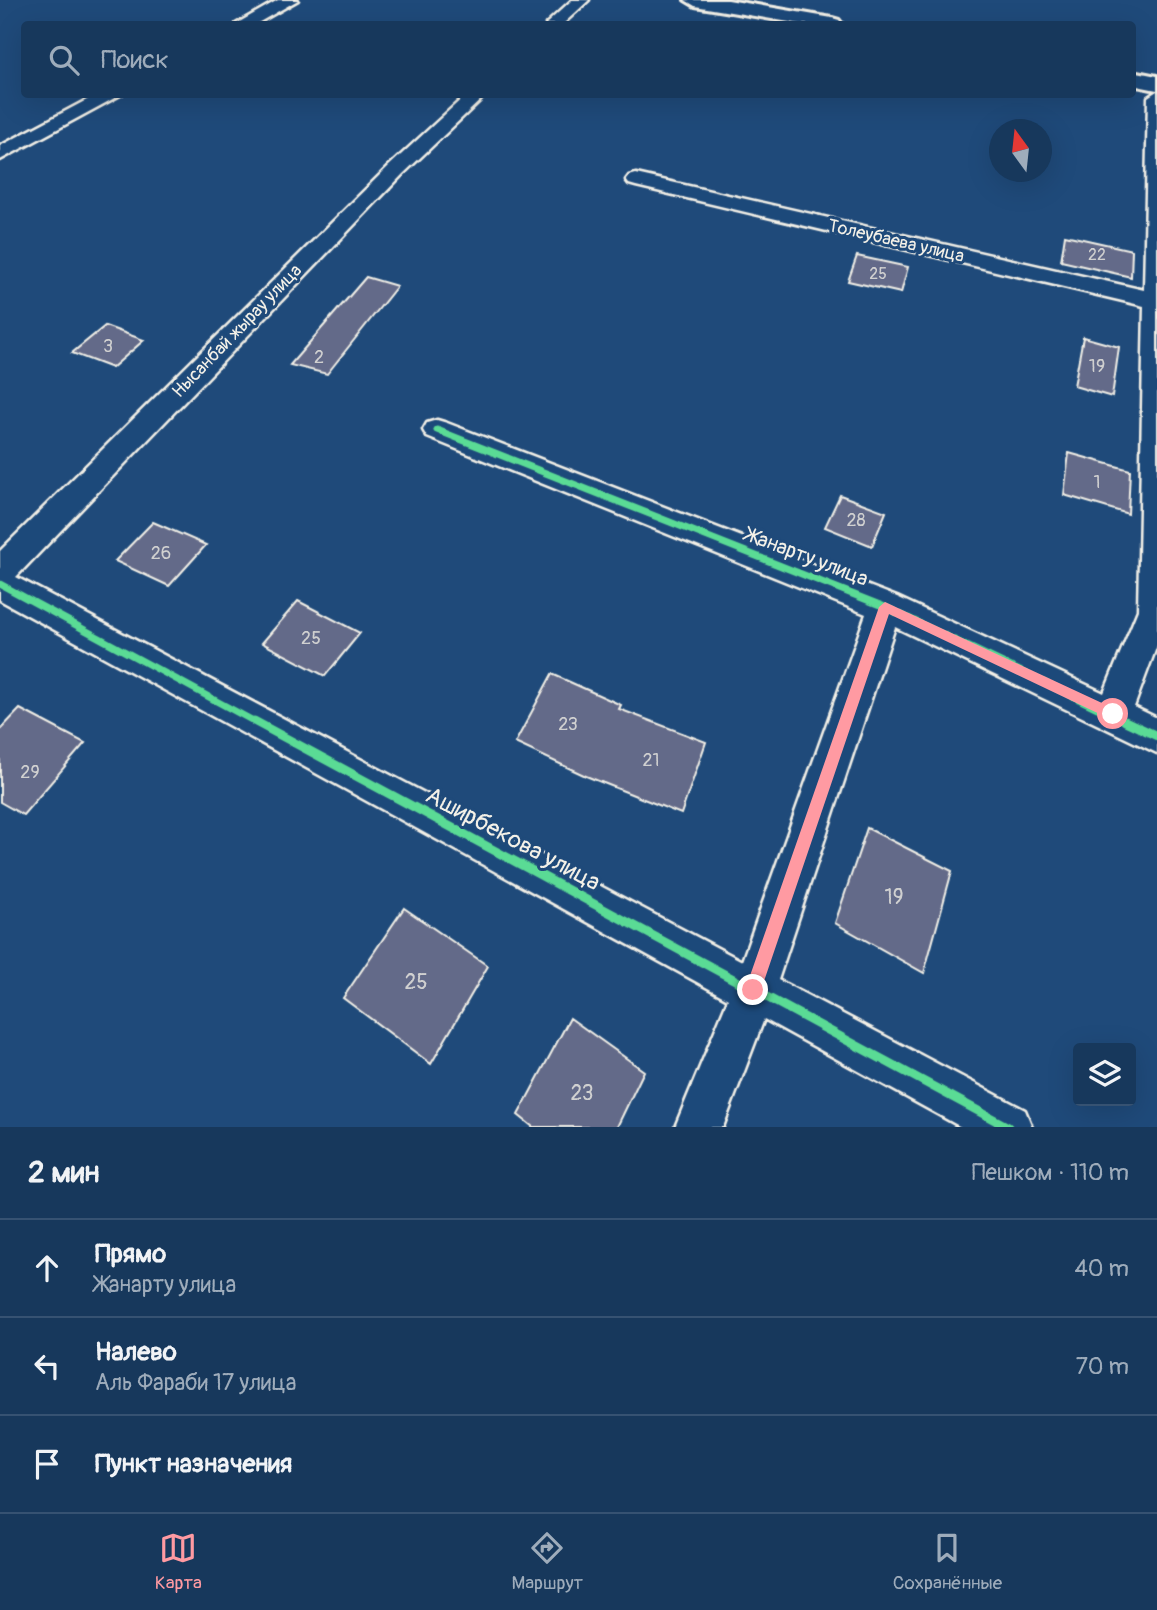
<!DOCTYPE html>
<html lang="ru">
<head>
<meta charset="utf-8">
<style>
	body { margin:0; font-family:Pangolin,sans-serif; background:#244365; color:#f1f3f6 }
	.controls { position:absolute; right:21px; bottom:21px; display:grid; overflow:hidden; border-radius:7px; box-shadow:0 7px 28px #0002 }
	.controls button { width:63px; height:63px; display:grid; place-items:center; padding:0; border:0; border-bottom:2px solid #365272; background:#17385c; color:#f1f3f6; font:35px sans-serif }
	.compass { position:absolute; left:989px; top:119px; width:63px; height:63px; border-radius:50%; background:#17385c; box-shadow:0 7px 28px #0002; rotate:345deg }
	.stop { position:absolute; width:21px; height:21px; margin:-16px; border:5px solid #ff9aa2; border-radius:50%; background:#fff }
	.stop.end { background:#ff9aa2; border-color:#fff; box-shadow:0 2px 7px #0008 }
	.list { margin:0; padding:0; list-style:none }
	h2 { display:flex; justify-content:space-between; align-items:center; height:91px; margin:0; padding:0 28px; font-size:30px }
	h2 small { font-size:23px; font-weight:400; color:#9eacbb }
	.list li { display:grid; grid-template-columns:46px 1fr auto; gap:21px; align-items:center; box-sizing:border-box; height:98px; padding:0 28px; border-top:2px solid #365272 }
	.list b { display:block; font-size:26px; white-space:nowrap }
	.list p { margin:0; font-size:23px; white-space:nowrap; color:#9eacbb }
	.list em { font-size:23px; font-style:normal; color:#9eacbb }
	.icon { flex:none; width:38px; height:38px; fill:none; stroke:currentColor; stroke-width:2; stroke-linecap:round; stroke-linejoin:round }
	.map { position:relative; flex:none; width:1157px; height:1127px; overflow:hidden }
	.search { position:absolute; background:#17385c; box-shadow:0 7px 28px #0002; left:21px; right:21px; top:21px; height:77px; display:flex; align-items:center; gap:18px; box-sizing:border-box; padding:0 24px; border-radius:7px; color:#9eacbb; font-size:26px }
	.sheet { height:385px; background:#17385c }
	nav { display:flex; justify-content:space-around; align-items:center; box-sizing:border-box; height:98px; border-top:2px solid #365272; background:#17385c; font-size:19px; color:#9eacbb }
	nav a { display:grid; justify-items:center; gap:4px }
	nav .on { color:#ff9aa2 }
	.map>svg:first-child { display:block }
	.building { fill:#646b89; stroke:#f4f1e8; stroke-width:2 }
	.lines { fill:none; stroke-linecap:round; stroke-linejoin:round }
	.minor-casing { stroke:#f4f1e8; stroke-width:5 }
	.tertiary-casing { stroke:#f4f1e8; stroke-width:6 }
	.minor { fill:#1f4a7a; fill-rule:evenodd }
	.tertiary { fill:#1f4a7a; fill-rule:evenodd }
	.cycleway-far1-casing { stroke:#1f4a7a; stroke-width:11 }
	.cycleway-casing { stroke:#1f4a7a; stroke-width:13 }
	.cycleway-far1 { stroke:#5adb95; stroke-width:7 }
	.cycleway { stroke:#5adb95; stroke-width:9 }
	.route { fill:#ff9aa2 }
	.labels { text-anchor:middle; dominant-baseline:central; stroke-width:6; stroke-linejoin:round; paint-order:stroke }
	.far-number-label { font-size:16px; fill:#d0d0d0 }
	.far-street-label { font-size:18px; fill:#f4f1e8; stroke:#1f4a7a }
	.number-label { font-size:18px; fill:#d0d0d0 }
	.street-label { font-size:21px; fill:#f4f1e8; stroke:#1f4a7a }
	.near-number-label { font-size:21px; fill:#d0d0d0 }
	.near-street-label { font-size:24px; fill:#f4f1e8; stroke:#1f4a7a }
</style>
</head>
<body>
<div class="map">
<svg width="1157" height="1127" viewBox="0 0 1157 1127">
	<rect width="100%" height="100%" fill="#1f4a7a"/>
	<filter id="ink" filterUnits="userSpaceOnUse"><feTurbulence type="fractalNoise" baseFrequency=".0143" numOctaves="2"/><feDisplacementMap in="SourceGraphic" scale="14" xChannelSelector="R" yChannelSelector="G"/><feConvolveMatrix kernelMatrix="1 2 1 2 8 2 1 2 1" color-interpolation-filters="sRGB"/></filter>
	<g filter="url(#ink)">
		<path class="building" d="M1065 235 1132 250 1131 277 1061 261Z
			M857 256 908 267 901 293 848 281Z
			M366 277 397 286 327 374 290 365Z
			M105 326 144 340 112 368 72 353Z
			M1083 337 1119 347 1112 397 1074 386Z
			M1069 453 1130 470 1128 514 1064 495Z
			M840 495 886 512 872 546 825 527Z
			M153 522 206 545 169 586 115 561Z
			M298 601 360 633 325 676 262 643Z
			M552 674 621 705 619 709 706 742 681 814 586 776 515 743Z
			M20 709 85 743 23 815 0 802V730Z
			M867 828 952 871 924 973 835 923Z
			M404 908 488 966 431 1064 343 998Z
			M570 1018 644 1071 617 1127H533L518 1115Z"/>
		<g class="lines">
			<g class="minor-casing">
				<path id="minor" d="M278 0H298L256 24H236Z
					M572 0H589L563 24H546Z
					M1157 91V645L1134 707 1157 718V753L895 627 778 980 1025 1110 1032 1127H961L764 1019 723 1127H675L728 999 0 600V551L389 166 467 94H487L403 174 16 577 742 961 866 614 427 437 423 430 427 423 437 420 447 423 897 597 1104 693 1138 610 1144 306 636 186 629 184 626 180 629 176 636 174 1144 290 1148 97Z
					M98 94H122L0 160V146Z"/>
			</g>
			<g class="tertiary-casing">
				<path id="tertiary" d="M685 0H728L832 18 839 20 842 24H801L695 6Z
					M1132 71 1157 76V90L1132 85Z"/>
			</g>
			<use href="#minor" class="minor"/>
			<use href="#tertiary" class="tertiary"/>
			<g class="cycleway-far1-casing">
				<path id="cycleway-far1" d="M437 430 885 607 1129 723
					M0 584 257 723"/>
			</g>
			<g class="cycleway-casing">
				<path id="cycleway" d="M254 721 1008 1127
					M1125 721 1157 736"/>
			</g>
			<use href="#cycleway-far1" class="cycleway-far1"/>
			<use href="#cycleway" class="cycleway"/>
		</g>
	</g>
	<path class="route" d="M885 602 1117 710 1119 714 1113 720 1108 718 889 614 761 990 758 996 753 998 747 996 745 990 879 607Z"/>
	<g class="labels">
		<g class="far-number-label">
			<text x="1097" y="255">22</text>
			<text x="878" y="274">25</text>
		</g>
		<g class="far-street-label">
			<text transform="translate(896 241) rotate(13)">Толеубаева улица</text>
			<text transform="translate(237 331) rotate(-46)">Нысанбай жырау улица</text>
		</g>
		<g class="number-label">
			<text x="108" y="346">3</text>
			<text x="319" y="357">2</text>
			<text x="1097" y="366">19</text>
			<text x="1097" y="482">1</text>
			<text x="856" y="520">28</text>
			<text x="161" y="553">26</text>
			<text x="311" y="638">25</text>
			<text x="568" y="724">23</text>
			<text x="651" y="760">21</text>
			<text x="30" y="772">29</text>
		</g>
		<g class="street-label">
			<text transform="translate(807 557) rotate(21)">Жанарту улица</text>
		</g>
		<g class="near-number-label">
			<text x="894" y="897">19</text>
			<text x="416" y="982">25</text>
			<text x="582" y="1093">23</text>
		</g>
		<g class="near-street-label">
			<text transform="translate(513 839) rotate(28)">Аширбекова улица</text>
		</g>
	</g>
</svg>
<div class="controls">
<button><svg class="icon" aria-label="layers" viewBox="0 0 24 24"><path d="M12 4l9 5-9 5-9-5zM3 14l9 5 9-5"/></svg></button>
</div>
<svg class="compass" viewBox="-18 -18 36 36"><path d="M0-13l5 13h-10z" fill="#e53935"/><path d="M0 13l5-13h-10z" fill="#9eacbb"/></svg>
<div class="stop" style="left:1113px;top:714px"></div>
<div class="stop end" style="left:753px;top:990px"></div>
<div class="search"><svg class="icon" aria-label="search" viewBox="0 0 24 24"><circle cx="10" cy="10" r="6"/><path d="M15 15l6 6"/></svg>Поиск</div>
</div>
<section class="sheet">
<h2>2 мин<small>Пешком · 110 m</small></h2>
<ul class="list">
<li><svg class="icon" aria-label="ahead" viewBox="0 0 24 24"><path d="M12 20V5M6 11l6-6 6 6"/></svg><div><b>Прямо</b><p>Жанарту улица</p></div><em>40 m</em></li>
<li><svg class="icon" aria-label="left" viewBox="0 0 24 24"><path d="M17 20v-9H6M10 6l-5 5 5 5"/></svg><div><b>Налево</b><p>Аль Фараби 17 улица</p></div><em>70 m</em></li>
<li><svg class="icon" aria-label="arrive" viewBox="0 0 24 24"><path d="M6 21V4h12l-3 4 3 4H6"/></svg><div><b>Пункт назначения</b></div></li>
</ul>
</section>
<nav>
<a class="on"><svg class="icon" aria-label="map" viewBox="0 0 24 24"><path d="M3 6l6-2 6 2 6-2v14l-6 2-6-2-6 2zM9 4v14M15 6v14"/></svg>Карта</a>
<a><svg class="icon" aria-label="directions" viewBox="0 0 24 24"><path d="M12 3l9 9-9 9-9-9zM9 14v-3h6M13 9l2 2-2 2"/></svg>Маршрут</a>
<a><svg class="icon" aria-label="saved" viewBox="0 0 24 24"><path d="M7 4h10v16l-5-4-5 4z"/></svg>Сохранённые</a>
</nav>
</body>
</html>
